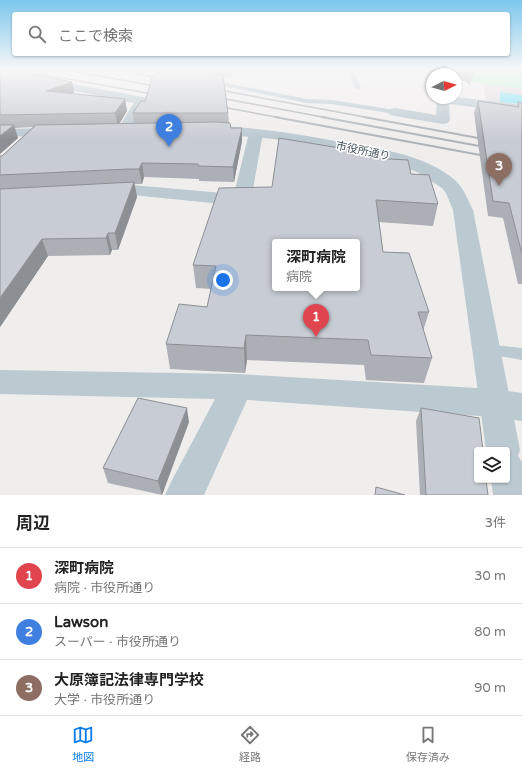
<!DOCTYPE html>
<html lang="ja">
<head>
<meta charset="utf-8">
<style>
	body { margin:0; font-family:"Varela Round","Noto Sans JP",sans-serif; background:#f6f6f6; color:#222 }
	.controls { position:absolute; right:12px; bottom:12px; display:grid; overflow:hidden; border-radius:4px; box-shadow:0 1px 3px #0004 }
	.controls button { width:36px; height:36px; display:grid; place-items:center; padding:0; border:0; border-bottom:1px solid #e0e0e0; background:#fff; color:#222; font:20px sans-serif }
	.compass { position:absolute; left:426px; top:68px; width:36px; height:36px; border-radius:50%; background:#fff; box-shadow:0 1px 3px #0004; rotate:85deg }
	.you { position:absolute; left:223px; top:280px; width:14px; height:14px; margin:-10px; border:3px solid #fff; border-radius:50%; background:#1a73e8; box-shadow:0 0 0 6px #1a73e833 }
	.badge { display:grid; place-items:center; width:26px; height:26px; border-radius:50%; background:#067cf1; color:#fff; font-size:13px; font-weight:700 }
	.pin { position:absolute; translate:-50% -33px; filter:drop-shadow(0 1px 2px #0008) }
	.pin::after { content:''; position:absolute; top:21px; width:14px; height:12px; background:inherit; clip-path:polygon(0 0,100% 0,50% 100%) }
	.popup { position:absolute; left:272px; top:239px; width:88px; height:52px; box-sizing:border-box; display:grid; place-content:center; border-radius:4px; background:#fff; filter:drop-shadow(0 1px 3px #0005); font-size:13px; white-space:nowrap; color:#767676 }
	.popup b { font-size:15px; color:#222 }
	.popup::after { content:''; position:absolute; left:50%; top:100%; margin-left:-8px; border:8px solid transparent; border-top-color:#fff }
	.list { margin:0; padding:0; list-style:none }
	h2 { display:flex; justify-content:space-between; align-items:center; height:52px; margin:0; padding:0 16px; font-size:17px }
	h2 small { font-size:13px; font-weight:400; color:#767676 }
	.list li { display:grid; grid-template-columns:26px 1fr auto; gap:12px; align-items:center; box-sizing:border-box; height:56px; padding:0 16px; border-top:1px solid #e0e0e0 }
	.list b { display:block; font-size:15px; white-space:nowrap }
	.list p { margin:0; font-size:13px; white-space:nowrap; color:#767676 }
	.list em { font-size:13px; font-style:normal; color:#767676 }
	.icon { flex:none; width:22px; height:22px; fill:none; stroke:currentColor; stroke-width:2; stroke-linecap:round; stroke-linejoin:round }
	.map { position:relative; flex:none; width:522px; height:495px; overflow:hidden }
	.search { position:absolute; background:#fff; box-shadow:0 1px 3px #0004; left:12px; right:12px; top:12px; height:44px; display:flex; align-items:center; gap:10px; box-sizing:border-box; padding:0 14px; border-radius:4px; color:#767676; font-size:15px }
	.sheet { height:220px; background:#fff }
	nav { display:flex; justify-content:space-around; align-items:center; box-sizing:border-box; height:56px; border-top:1px solid #e0e0e0; background:#fff; font-size:11px; color:#767676 }
	nav a { display:grid; justify-items:center; gap:2px }
	nav .on { color:#067cf1 }
	.map>svg:first-child { display:block }
	.education { fill:#e1dddf }
	.green { fill:#b5f3c9 }
	.water { fill:#7ee4f5 }
	.lines { fill:none; stroke-linecap:round; stroke-linejoin:round }
	.service { fill:#bbc9d1; fill-rule:evenodd }
	.minor { fill:#bbc9d1; fill-rule:evenodd }
	.tertiary { fill:#bbc9d1; fill-rule:evenodd }
	.rail-far1 { stroke:#aeb3b8; stroke-width:1.5 }
	.rail { stroke:#aeb3b8; stroke-width:2 }
	.wall { fill:#acafb6 }
	.shaded-wall { fill:#8c8f94 }
	.building { fill:#c8ccd4; stroke:#8c8f94; fill-rule:evenodd }
	.labels { text-anchor:middle; dominant-baseline:central; stroke-width:3; stroke-linejoin:round; paint-order:stroke }
	.street-label { font-size:11px; fill:#43525c; stroke:#fff }
</style>
</head>
<body>
<div class="map">
<svg width="522" height="495" viewBox="0 0 522 495">
	<rect width="100%" height="100%" fill="#f0eded"/>
	<path class="education" d="M441 69H522V108L486 103 483 83 456 80V74H447Z"/>
	<path class="green" d="M446 69H522V89L457 79 456 74H451Z"/>
	<path class="water" d="M500 92 522 95V104L500 102Z"/>
	<g class="lines">
		<path class="service" d="M144 69H155L177 75 174 77Z
			M347 69H353L361 88 360 89 355 88Z
			M211 80 307 99 332 100 395 110 398 112 395 114 332 104 307 103 209 83V81Z
			M486 344 522 348V360L481 353 479 349 481 345Z"/>
		<path class="minor" d="M430 69H441L445 74H434Z
			M0 70 142 97 146 98 148 101 128 134 123 135 118 134 116 131 134 103 0 76Z
			M456 97 522 105V113L449 104 450 120 448 123 443 124 395 116 390 115 388 112 390 109 395 108 436 115 437 98Z
			M256 129 261 130 263 133 251 200 249 204 242 206 132 195 107 198 100 196 98 192 100 188 132 185 234 194 249 133 251 130Z
			M0 370 238 374 494 389 522 393V421L494 417 247 400 204 495H165L171 482 215 399 0 394Z"/>
		<path class="tertiary" d="M211 126C253 127 294 133 335 141 375 148 424 153 456 181 464 189 468 200 473 210L520 450 518 456 522 462V495H493L491 480H507V450H486L453 210 446 193 442 188 417 172 389 161 274 139 206 133 204 130 206 127Z
			M57 128 62 129 64 132 62 135 0 137V129Z"/>
		<path class="rail-far1" d="M12 69 158 95
			M61 69 160 87
			M114 69 163 79
			M214 89 370 118
			M215 97 328 118
			M217 106 281 118"/>
		<path class="rail" d="M275 117 491 157
			M322 117 490 148
			M364 117 489 140"/>
	</g>
	<path class="wall" d="M0 69 72 82 74 93 72 94 125 99 127 111 119 124 134 123 133 113 145 101 167 69H231L232 70V78L223 77 228 113 229 123 231 128 242 141 234 182 199 181V179L144 177 142 184H135L137 197 118 250H112L110 255 48 256 0 327V156H2L33 127 15 128 18 138 0 154Z
		M448 69H474L470 85 456 75V74H455Z
		M478 101 517 106 518 102 522 103V284H518L503 218 488 216 474 113Z
		M370 158 411 174 438 204 433 226 379 222 383 252 429 312 423 331 432 358 424 383 366 380 364 365 247 360 245 373 170 369 166 344 207 307 211 289 196 288 193 265 272 187Z
		M421 408 488 495H420L416 421Z
		M189 422 162 495 108 483 103 468Z"/>
	<path class="shaded-wall" d="M72 82 74 93 49 103 46 91Z
		M125 99 127 111 118 126 115 113Z
		M14 125 18 138 0 154V136Z
		M242 128V141L234 182 233 167Z
		M142 163 144 177 142 184 139 169Z
		M134 182 137 197 118 250 115 233Z
		M108 233 112 250 110 255 106 238Z
		M42 239 48 256 0 327V298Z
		M246 335 247 360 245 373 244 348Z
		M187 408 189 422 162 495 158 481Z"/>
	<path class="building" d="M0 69H6L72 82 46 91 125 99 115 113 0 115Z
		M167 69H188L223 76 228 113H133L141 101H145L153 75Z
		M205 69H222V73Z
		M461 69H474L472 77Z
		M478 101 519 107 518 102 522 103V254L509 203 493 201Z
		M216 122 230 123 231 128H242L233 167 198 166V164L142 163 139 169H129L0 175V156H2L36 125Z
		M0 125H14L0 136Z
		M279 138 370 153V158L408 160 411 174 429 175 438 204 376 200 383 252 409 253 429 312H418L432 358 371 355 368 340 246 335 244 348 166 344 179 304 207 307 216 266 193 265 219 188 272 187ZM275 242H357V288H275Z
		M134 182 115 233H108L106 238 42 239 0 298V189Z
		M138 398 187 408 158 481 103 468Z
		M421 408 479 418 483 450H477V480H486L488 495H426Z
		M376 487 405 495H375Z"/>
	<linearGradient id="sky" x2="0" y2="1"><stop stop-color="#7dc7ed"/><stop offset="0.5" stop-color="#f8f7f7"/><stop offset="1" stop-color="#f8f7f7" stop-opacity="0"/></linearGradient>
	<rect width="522" height="139" fill="url(#sky)"/>
	<g class="labels">
		<g class="street-label">
			<text transform="translate(363 151) rotate(12)">市役所通り</text>
		</g>
	</g>
</svg>
<div class="controls">
<button><svg class="icon" aria-label="layers" viewBox="0 0 24 24"><path d="M12 4l9 5-9 5-9-5zM3 14l9 5 9-5"/></svg></button>
</div>
<svg class="compass" viewBox="-18 -18 36 36"><path d="M0-13l5 13h-10z" fill="#e53935"/><path d="M0 13l5-13h-10z" fill="#767676"/></svg>
<div class="you"></div>
<div class="pin badge" style="left:316px;top:337px;background:#e0444e">1</div>
<div class="popup"><b>深町病院</b>病院</div>
<div class="pin badge" style="left:169px;top:147px;background:#3f7fe0">2</div>
<div class="pin badge" style="left:499px;top:186px;background:#8d6e63">3</div>
<div class="search"><svg class="icon" aria-label="search" viewBox="0 0 24 24"><circle cx="10" cy="10" r="6"/><path d="M15 15l6 6"/></svg>ここで検索</div>
</div>
<section class="sheet">
<h2>周辺<small>3件</small></h2>
<ul class="list">
<li><span class="badge" style="background:#e0444e">1</span><div><b>深町病院</b><p>病院 · 市役所通り</p></div><em>30 m</em></li>
<li><span class="badge" style="background:#3f7fe0">2</span><div><b>Lawson</b><p>スーパー · 市役所通り</p></div><em>80 m</em></li>
<li><span class="badge" style="background:#8d6e63">3</span><div><b>大原簿記法律専門学校</b><p>大学 · 市役所通り</p></div><em>90 m</em></li>
</ul>
</section>
<nav>
<a class="on"><svg class="icon" aria-label="map" viewBox="0 0 24 24"><path d="M3 6l6-2 6 2 6-2v14l-6 2-6-2-6 2zM9 4v14M15 6v14"/></svg>地図</a>
<a><svg class="icon" aria-label="directions" viewBox="0 0 24 24"><path d="M12 3l9 9-9 9-9-9zM9 14v-3h6M13 9l2 2-2 2"/></svg>経路</a>
<a><svg class="icon" aria-label="saved" viewBox="0 0 24 24"><path d="M7 4h10v16l-5-4-5 4z"/></svg>保存済み</a>
</nav>
</body>
</html>
